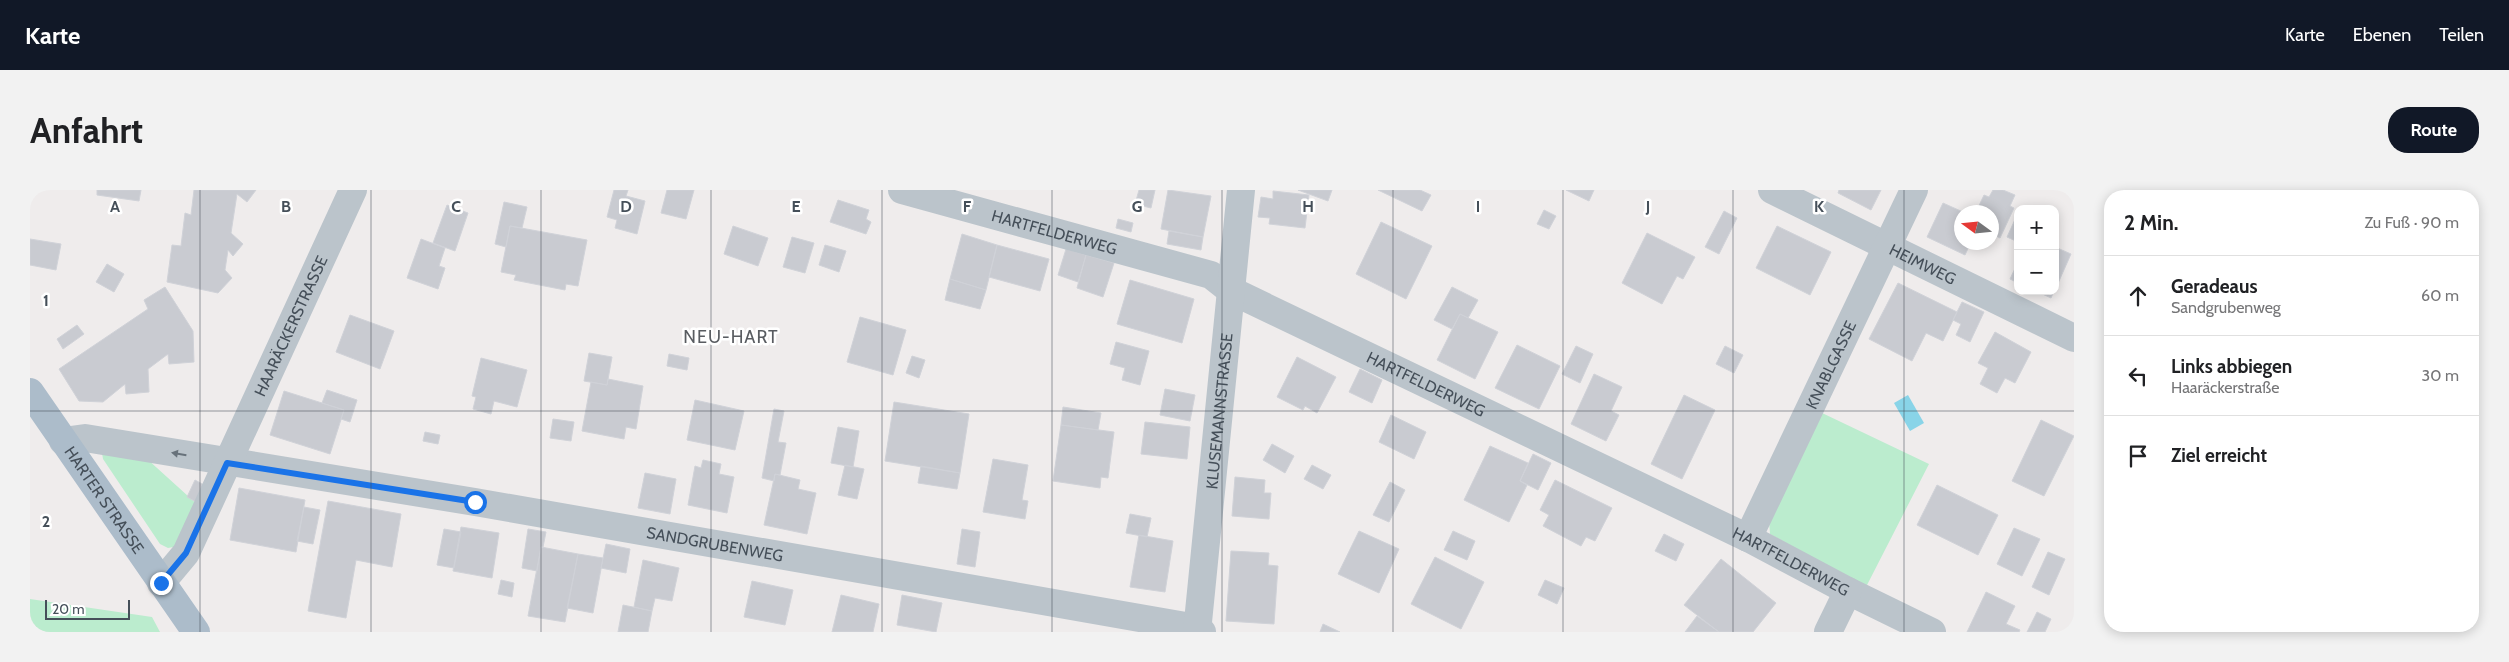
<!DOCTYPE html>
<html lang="de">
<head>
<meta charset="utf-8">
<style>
	body { margin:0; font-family:Cabin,sans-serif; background:#f2f2f2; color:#202124 }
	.controls { position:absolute; right:15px; top:15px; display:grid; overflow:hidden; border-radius:10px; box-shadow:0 2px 12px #0003 }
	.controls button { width:45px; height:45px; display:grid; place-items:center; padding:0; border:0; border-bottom:1px solid #e0e0e0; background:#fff; color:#202124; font:25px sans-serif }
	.compass { position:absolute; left:1924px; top:15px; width:45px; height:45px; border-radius:50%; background:#fff; box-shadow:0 2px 12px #0003; rotate:285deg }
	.scale { position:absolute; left:15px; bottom:12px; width:85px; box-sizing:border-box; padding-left:5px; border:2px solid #454f59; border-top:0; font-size:14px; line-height:18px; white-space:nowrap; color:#454f59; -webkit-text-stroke:4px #fff; paint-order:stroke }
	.stop { position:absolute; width:15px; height:15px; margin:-11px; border:4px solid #1a73e8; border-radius:50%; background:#fff }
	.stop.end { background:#1a73e8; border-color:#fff; box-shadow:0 1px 5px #0008 }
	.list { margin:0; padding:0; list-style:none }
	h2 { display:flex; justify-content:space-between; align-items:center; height:65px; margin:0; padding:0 20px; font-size:21px }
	h2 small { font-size:16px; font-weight:400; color:#757577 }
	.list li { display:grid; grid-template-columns:32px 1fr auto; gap:15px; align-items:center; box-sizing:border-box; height:80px; padding:0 20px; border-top:1px solid #e0e0e0 }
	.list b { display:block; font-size:19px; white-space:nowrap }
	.list p { margin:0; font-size:16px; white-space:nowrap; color:#757577 }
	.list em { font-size:16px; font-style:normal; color:#757577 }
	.icon { flex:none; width:28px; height:28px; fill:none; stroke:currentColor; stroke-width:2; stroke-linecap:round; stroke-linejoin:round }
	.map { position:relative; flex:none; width:2044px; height:442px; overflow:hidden; border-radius:20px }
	header { display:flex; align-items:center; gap:30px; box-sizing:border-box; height:70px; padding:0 25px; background:#111827; color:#fff }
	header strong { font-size:24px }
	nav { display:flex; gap:28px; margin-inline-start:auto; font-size:18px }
	.intro { display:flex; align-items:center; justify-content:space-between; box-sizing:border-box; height:120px; padding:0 30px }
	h1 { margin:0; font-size:35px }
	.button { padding:12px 22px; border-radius:20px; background:#111827; color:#fff; font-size:18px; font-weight:700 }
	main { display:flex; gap:30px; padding:0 30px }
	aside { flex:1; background:#fff; border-radius:20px; box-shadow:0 2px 12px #0003 }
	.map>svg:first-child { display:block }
	.green { fill:#bbecce }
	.water { fill:#89d4e8 }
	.building { fill:#c9cbd1; stroke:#d0d2d8 }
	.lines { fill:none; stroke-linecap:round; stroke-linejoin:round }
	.minor { stroke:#bbc4cb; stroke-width:28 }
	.major { stroke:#acbcca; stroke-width:28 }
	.oneway { fill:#68727b }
	.route { stroke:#1a73e8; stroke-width:6 }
	.grid { fill:none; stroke:#454f59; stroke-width:1; stroke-opacity:0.55 }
	.labels { text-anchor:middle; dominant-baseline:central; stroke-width:5; stroke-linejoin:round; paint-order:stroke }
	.street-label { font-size:16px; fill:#454f59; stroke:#fff }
	.neighbourhood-label { font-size:18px; letter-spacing:1px; fill:#595c61; stroke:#fff }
	.grid-label { font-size:16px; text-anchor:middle; font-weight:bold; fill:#454f59; stroke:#fff; stroke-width:5; stroke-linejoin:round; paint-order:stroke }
</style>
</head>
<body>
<header>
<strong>Karte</strong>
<nav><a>Karte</a><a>Ebenen</a><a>Teilen</a></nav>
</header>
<div class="intro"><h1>Anfahrt</h1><a class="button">Route</a></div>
<main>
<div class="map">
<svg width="2044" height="442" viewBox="0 0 2044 442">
	<rect width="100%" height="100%" fill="#efecec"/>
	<path class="green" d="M1790 222 1899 274 1836 397 1740 344 1739 330Z
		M72 263 116 268 169 316 149 356 138 358 130 354 73 269Z
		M0 409 122 427 130 442H0Z"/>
	<path class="water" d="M1878 205 1894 233 1880 241 1864 213Z"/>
	<path class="building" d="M67 0H111L109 11 67 5Z
		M164 0H226L217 12 207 4 201 43 213 54 203 66 198 60 195 80 202 88 188 103 137 92 142 55 151 56 155 23 161 25Z
		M584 0H598L596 6 615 11 607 44 585 38 587 30 577 27Z
		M637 0H664L656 29 631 23Z
		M1109 0H1125L1121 18 1105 14Z
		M1138 0 1181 6 1173 47 1131 39Z
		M1268 0H1302L1298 11Z
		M1348 0H1390L1401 5 1392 21Z
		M1536 0H1564L1559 11Z
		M1809 0H1851L1841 20 1808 3Z
		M1963 0H1973L1985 5 1980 16 1984 18 1970 48 1962 44V22H1946L1954 5 1959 7Z
		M1243 1 1279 5 1275 38 1239 34 1240 28 1228 27 1231 7 1243 9Z
		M808 10 839 20 836 29 841 32 836 44 800 32Z
		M474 12 497 17 492 38 480 36 476 57 465 54Z
		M1913 13 1933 22 1932 52H1941L1935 65 1897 47Z
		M417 15 438 23 425 61 403 53Z
		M1514 20 1526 26 1519 39 1507 34Z
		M1694 21 1707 28 1689 64 1675 57Z
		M1988 23V52L1977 47Z
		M1088 29 1103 33 1101 42 1086 38Z
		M1351 32 1402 56 1376 109 1326 84Z
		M480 36 557 50 548 96 536 94 535 100 484 90 486 85 471 82Z
		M703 36 738 48 728 76 694 64Z
		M1747 36 1801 62 1780 105 1726 78Z
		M1139 41 1173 47 1171 60 1137 54Z
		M1617 43 1665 67 1653 89 1647 86 1632 114 1592 93Z
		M932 44 967 55 956 100 920 89Z
		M762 47 784 53 775 83 753 77Z
		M0 49 31 54 26 80 0 75Z
		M391 49 415 58 409 76 415 78 408 99 377 88Z
		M795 55 816 61 809 82 789 75Z
		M967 55 1019 69 1010 101 959 87Z
		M2025 57 2041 64 2025 100Z
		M1036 59 1056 65 1048 92 1028 85Z
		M1056 65 1084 73 1073 107 1047 98Z
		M1988 72V93L1980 89Z
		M77 74 94 84 84 102 66 92Z
		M920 89 956 100 950 119 915 110Z
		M1100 90 1164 109 1152 153 1087 134Z
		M1868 93 1927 122 1913 151 1896 143 1882 171 1839 149Z
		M135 97 163 141 164 172 139 174 138 164 118 179 119 202 96 204 95 194 73 212 49 211 29 179 118 119 114 110Z
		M1422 97 1448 110 1438 128 1430 124 1422 139 1404 130Z
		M2006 101H2024L2021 108Z
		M1932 112 1954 122 1940 152 1926 145 1931 134 1923 130Z
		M1430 124 1468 142 1445 189 1407 170Z
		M320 125 364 141 350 179 306 162Z
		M830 127 876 140 863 185 817 172Z
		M47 135 54 144 33 159 27 149Z
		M1965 142 2001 162 1985 193 1975 188 1967 203 1950 194 1958 178 1948 173Z
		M1086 152 1119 161 1110 195 1092 190 1095 178 1080 174Z
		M1487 155 1530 176 1509 219 1465 198Z
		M1546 156 1563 164 1550 193 1532 184Z
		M1695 156 1713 165 1704 183 1686 174Z
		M559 163 582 167 577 195 554 191Z
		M639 164 659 168 657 180 637 176Z
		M882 166 895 170 889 188 876 183Z
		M1267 167 1306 187 1287 223 1275 216 1273 220 1247 207Z
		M451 168 497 180 487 217 464 211 461 224 443 219 446 207 442 206Z
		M1330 179 1352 190 1342 213 1319 202Z
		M1564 184 1592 197 1581 221 1589 225 1576 251 1541 234Z
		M578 189 613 196 606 239 596 237 594 249 552 241 561 192 577 195Z
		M1135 199 1165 205 1160 231 1130 225Z
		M297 200 327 210 320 232 311 229 314 220 292 213Z
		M254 201 314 220 300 264 240 245Z
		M1654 205 1685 220 1652 289 1621 274Z
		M665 210 714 221 705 260 657 250Z
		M864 212 939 224 930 283 855 271Z
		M1033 217 1071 223 1068 240 1031 235Z
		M744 219 754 221 748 252 756 253 750 285 745 284 744 291 732 288Z
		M1361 225 1396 242 1384 269 1349 252Z
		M523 229 544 232 541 251 520 248Z
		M2011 230 2044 246 2014 306 1982 291Z
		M1115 232 1160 237 1157 269 1111 264Z
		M1031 235 1084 242 1078 288 1071 287 1070 298 1023 291Z
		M808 237 829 241 823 277 801 273Z
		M395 242 410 245 408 254 393 251Z
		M1242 254 1264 266 1255 283 1233 270Z
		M1460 256 1498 273 1490 291 1497 295 1479 332 1434 310Z
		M1503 264 1521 273 1508 300 1490 291Z
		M963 269 998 275 992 310 998 311 995 329 953 322Z
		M673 270 691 274 689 284 704 287 697 323 658 315 665 276 671 278Z
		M815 275 834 279 827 309 808 305Z
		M1282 275 1301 285 1293 299 1274 289Z
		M891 276 930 283 927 299 888 293Z
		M615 283 646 289 640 324 608 318Z
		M745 284 770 290 768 299 786 303 777 344 734 335Z
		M1205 287 1235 290 1234 303H1241L1239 329 1202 326Z
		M165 290 174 295 166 312 157 307Z
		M1525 290 1582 318 1565 351 1556 347 1551 356 1513 336 1519 325 1510 320Z
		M1360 292 1375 300 1359 332 1343 325Z
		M1907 295 1968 325 1948 365 1887 335Z
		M209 298 275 310 266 362 200 350Z
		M298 311 371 324 362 377 326 370 316 428 278 421Z
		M274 317 290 320 283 354 267 351Z
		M1100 324 1121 328 1117 347 1096 343Z
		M431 337 469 343 462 388 423 381Z
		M1984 338 2010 349 1992 386 1967 374Z
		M414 339 431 342 424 378 407 375Z
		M498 339 516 342 513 357H511L507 381 492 378Z
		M932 339 950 342 945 377 927 374Z
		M1329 341 1369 359 1349 403 1308 384Z
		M1423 341 1445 351 1437 370 1414 360Z
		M1634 344 1654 354 1646 371 1625 361Z
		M1109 345 1143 351 1135 402 1100 397Z
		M576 354 600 359 596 383 571 378Z
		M511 357 548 364 535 432 498 426Z
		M1201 361 1239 363 1238 375 1248 376 1244 434 1196 431Z
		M2018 362 2035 369 2019 405 2002 397Z
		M548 364 573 368 563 423 537 418Z
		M1405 367 1454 392 1431 439 1381 414Z
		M1691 369 1746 413 1723 442H1689L1654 415Z
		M613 370 649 378 642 411 625 408 622 421 604 417Z
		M471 390 484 393 482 407 468 404Z
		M1515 390 1534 398 1527 414 1508 405Z
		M722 391 763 400 755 435 714 427Z
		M1956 402 1985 416 1976 434 1990 440 1989 442H1937Z
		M811 405 849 414 843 442H802Z
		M872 405 912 413 906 442 867 435Z
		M593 415 622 421 618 442H588Z
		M2007 422 2021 429 2015 442H1997Z
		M1667 426 1689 442H1655Z
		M1293 434 1310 442H1290Z"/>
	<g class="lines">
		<g class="minor">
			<path id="s1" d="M872 0 1181 85 1200 100 1718 348 1818 401 1902 442"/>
			<path id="s2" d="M1742 0 2044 148"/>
			<path id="s3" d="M33 251 55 248 445 312 1167 438 1172 442"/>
			<path id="s4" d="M1718 348 1884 0"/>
			<path id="s5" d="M131 393 156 363 323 0"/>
			<path id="s6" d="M1167 442 1211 0"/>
			<path d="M1798 442 1818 401"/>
		</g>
		<path class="major" id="s7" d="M0 202 166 442"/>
	</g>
	<defs><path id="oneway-solid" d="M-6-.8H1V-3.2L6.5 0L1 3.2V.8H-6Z" transform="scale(1.25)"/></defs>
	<use class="oneway" href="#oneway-solid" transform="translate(149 264) rotate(-170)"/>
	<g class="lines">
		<path class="route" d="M131 393 156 363 197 273 445 312"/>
	</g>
	<path class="grid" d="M170 0V442M341 0V442M511 0V442M681 0V442M852 0V442M1022 0V442M1192 0V442M1363 0V442M1533 0V442M1703 0V442M1874 0V442M0 221H2044"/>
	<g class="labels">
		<g class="street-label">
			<text stroke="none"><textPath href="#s1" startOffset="158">HARTFELDERWEG</textPath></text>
			<text stroke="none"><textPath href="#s2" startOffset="168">HEIMWEG</textPath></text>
			<text stroke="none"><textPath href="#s5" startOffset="289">HAARÄCKERSTRASSE</textPath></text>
			<text stroke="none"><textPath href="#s4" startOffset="192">KNABLGASSE</textPath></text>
			<text stroke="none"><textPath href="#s1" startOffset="562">HARTFELDERWEG</textPath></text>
			<text stroke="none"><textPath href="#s6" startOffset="222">KLUSEMANNSTRASSE</textPath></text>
			<text stroke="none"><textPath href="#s7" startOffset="131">HARTER STRASSE</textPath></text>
			<text stroke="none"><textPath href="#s3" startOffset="661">SANDGRUBENWEG</textPath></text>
			<text stroke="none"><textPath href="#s1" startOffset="968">HARTFELDERWEG</textPath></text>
		</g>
		<g class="neighbourhood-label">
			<text x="701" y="147">NEU-HART</text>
		</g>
	</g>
	<g class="grid-label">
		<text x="85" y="22">A</text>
		<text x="256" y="22">B</text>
		<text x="426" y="22">C</text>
		<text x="596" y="22">D</text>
		<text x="766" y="22">E</text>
		<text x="937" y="22">F</text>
		<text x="1107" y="22">G</text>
		<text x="1278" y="22">H</text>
		<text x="1448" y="22">I</text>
		<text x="1618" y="22">J</text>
		<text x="1789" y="22">K</text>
		<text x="16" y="116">1</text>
		<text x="16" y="337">2</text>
	</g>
</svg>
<div class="controls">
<button>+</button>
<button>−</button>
</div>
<svg class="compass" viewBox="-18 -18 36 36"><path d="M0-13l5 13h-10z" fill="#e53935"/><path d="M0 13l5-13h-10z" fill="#757577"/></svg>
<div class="scale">20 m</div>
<div class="stop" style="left:445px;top:312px"></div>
<div class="stop end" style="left:131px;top:393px"></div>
</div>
<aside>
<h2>2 Min.<small>Zu Fuß · 90 m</small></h2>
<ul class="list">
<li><svg class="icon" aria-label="ahead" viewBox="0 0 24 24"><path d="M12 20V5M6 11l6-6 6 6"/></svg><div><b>Geradeaus</b><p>Sandgrubenweg</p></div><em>60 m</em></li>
<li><svg class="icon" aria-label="left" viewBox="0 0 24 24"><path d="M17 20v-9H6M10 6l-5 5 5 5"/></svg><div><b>Links abbiegen</b><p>Haaräckerstraße</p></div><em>30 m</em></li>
<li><svg class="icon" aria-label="arrive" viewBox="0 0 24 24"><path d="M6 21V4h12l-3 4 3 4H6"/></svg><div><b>Ziel erreicht</b></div></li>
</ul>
</aside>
</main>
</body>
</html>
